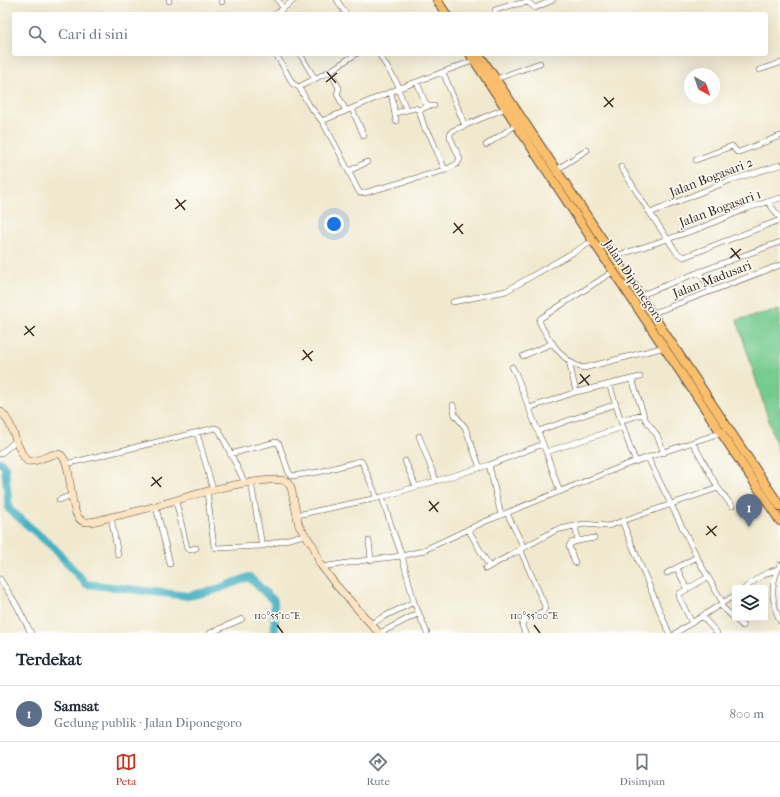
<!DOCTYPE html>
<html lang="id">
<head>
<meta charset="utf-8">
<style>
	body { margin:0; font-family:"IM FELL French Canon",serif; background:#f6f6f7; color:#1f2937 }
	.controls { position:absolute; right:12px; bottom:12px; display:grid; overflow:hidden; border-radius:4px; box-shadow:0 4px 16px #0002 }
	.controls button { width:36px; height:36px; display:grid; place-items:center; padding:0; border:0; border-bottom:1px solid #e0e1e3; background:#fff; color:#1f2937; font:20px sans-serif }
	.compass { position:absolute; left:684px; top:68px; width:36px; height:36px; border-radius:50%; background:#fff; box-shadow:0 4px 16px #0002; rotate:140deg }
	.you { position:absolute; left:334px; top:224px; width:14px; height:14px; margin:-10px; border:3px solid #fff; border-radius:50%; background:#1a73e8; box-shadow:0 0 0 6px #1a73e833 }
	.badge { display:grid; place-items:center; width:26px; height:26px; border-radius:50%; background:#c8321e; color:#fff; font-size:13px; font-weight:700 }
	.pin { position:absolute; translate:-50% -33px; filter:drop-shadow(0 1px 2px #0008) }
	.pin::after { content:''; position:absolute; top:21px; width:14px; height:12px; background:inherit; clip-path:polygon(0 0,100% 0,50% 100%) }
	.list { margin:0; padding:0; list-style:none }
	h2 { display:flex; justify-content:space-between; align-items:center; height:52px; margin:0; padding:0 16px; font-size:17px }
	h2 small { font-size:13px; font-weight:400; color:#747a83 }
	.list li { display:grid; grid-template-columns:26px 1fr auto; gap:12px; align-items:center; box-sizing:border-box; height:56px; padding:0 16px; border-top:1px solid #e0e1e3 }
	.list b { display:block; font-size:15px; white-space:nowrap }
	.list p { margin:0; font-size:13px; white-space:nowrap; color:#747a83 }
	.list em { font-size:13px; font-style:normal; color:#747a83 }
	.icon { flex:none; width:22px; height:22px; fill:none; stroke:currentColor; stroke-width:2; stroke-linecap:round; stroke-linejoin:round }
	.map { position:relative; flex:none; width:780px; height:633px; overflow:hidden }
	.search { position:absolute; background:#fff; box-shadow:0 4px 16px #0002; left:12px; right:12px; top:12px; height:44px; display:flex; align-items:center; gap:10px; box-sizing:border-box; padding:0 14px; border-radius:4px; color:#747a83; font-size:15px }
	.sheet { height:108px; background:#fff }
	nav { display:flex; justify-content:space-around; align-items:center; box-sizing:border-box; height:56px; border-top:1px solid #e0e1e3; background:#fff; font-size:11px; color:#747a83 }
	nav a { display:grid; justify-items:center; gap:2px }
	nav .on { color:#c8321e }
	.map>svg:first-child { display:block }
	.green { fill:#75cb8f; stroke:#587a56 }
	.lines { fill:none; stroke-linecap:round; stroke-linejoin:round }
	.river { stroke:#46b2c4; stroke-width:8 }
	.street-casing { stroke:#564739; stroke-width:6 }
	.secondary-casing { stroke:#564739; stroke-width:8 }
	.primary-casing { stroke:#564739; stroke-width:10 }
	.street { stroke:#fff; stroke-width:5 }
	.secondary { stroke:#fde5c4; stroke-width:7 }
	.primary { stroke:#f9bf6c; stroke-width:8 }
	.ticks { fill:none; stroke:#3b2a1e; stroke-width:1.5 }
	.labels { text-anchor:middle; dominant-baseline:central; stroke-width:3; stroke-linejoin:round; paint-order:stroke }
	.street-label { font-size:13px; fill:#3b2a1e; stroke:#fdfcf7 }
	.ticks-label { font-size:10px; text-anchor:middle; fill:#3b2a1e; stroke:#fdfcf7; stroke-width:3; stroke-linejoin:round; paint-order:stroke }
</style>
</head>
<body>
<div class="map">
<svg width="780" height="633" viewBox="0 0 780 633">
	<rect width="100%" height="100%" fill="#fdfcf7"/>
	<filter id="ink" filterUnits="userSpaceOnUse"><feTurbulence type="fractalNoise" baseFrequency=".025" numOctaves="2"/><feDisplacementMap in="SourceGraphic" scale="8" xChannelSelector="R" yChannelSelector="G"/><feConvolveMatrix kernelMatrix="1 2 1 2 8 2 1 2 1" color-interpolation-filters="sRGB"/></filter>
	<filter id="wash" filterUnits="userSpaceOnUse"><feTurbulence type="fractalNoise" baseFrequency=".012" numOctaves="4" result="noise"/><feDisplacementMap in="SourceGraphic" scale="16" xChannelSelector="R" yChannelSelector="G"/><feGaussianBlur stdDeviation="0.9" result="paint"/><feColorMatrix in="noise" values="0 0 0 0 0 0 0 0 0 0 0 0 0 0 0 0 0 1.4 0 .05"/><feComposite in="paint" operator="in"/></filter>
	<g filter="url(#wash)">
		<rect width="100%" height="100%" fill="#f1e9cf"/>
		<path class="green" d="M780 309V456L737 320Z"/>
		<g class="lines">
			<path class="river" d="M0 462 5 467 9 509 54 548 86 584 188 596 215 590 249 577 274 601 275 633"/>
		</g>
	</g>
	<g filter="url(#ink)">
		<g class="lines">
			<g class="street-casing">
				<path id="street" d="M169 0V1
					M221 0 222 2
					M278 0 283 8
					M337 0 346 14
					M276 14 294 0
					M495 14V10L512 5 528 2 535 8 553 0
					M276 54 293 84 299 87
					M300 54 315 79
					M356 54 330 71 299 87 309 105 322 121 400 88 475 60
					M379 54 400 88
					M759 70 780 63
					M330 71 339 88 337 94 346 111
					M443 72 465 126
					M496 79 540 63
					M417 82 425 102 428 106H434
					M398 89 406 109
					M391 92 396 121
					M352 109 364 136
					M419 110 425 129 430 135 445 170
					M395 113 415 108 420 110 428 106
					M322 121 338 150 358 190 360 193H364L445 170 457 164 460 159 450 137V134L452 131 508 107
					M486 145 516 125
					M696 160 732 146 737 152H739L780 136
					M780 165 731 180 650 213 677 253 684 257 780 220
					M621 167 650 213
					M556 170 587 150
					M349 171 367 162
					M768 202 780 218
					M613 257 698 229 748 208 780 198
					M614 271 541 318 539 321C547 338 565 365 584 368L665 347
					M699 272 711 291
					M639 296 699 272 780 242
					M453 302 506 291 593 241
					M651 314 780 265
					M523 356 553 343
					M512 367 516 374 529 408 576 392 569 361
					M632 379 645 419 657 435 664 453
					M609 384C618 410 625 437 636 462
					M576 392 640 377
					M453 405 455 415 465 427 480 468
					M529 408 546 452 623 427
					M622 420 643 414
					M538 431 616 404
					M197 433 213 490
					M419 436 436 481
					M693 443 718 488
					M546 452 560 492
					M0 454 17 440
					M230 454 276 442 279 444 289 473 292 476 319 472 360 461 362 462 377 498
					M648 458 701 565 723 603
					M405 461 416 487
					M66 464 215 428 219 430 221 434 245 483
					M489 465 501 515
					M251 482 262 546
					M207 492 214 546 216 548 262 546 304 535
					M382 497 392 528 402 556 414 602 427 633
					M59 500 72 495
					M176 501 187 548 189 550 196 548
					M156 507 170 564
					M507 513 524 548
					M297 515 382 497 489 465 543 444
					M111 517 118 555
					M622 521 669 633
					M468 529 489 566
					M369 541 371 559
					M578 541 594 538
					M520 549 545 606 544 611 523 621 522 626 525 633
					M575 563 569 546 571 543 578 541 575 526
					M780 565C770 584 771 601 780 621
					M322 567 367 560 402 556 422 551 484 522 628 464 723 432
					M677 568 687 589
					M485 569 556 530 584 524 607 526 611 525 718 488 732 506
					M667 573 697 557
					M0 579 16 604 31 633
					M745 588C755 580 764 573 778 569
					M720 605 743 626
					M702 616 717 633
					M692 623 680 599 679 594 708 577
					M371 624 383 617 414 602
					M210 633 242 619
					M380 633 419 613
					M676 633 735 595"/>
			</g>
			<g class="secondary-casing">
				<path id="secondary" d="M0 411C15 424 14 446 27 461 38 464 54 450 61 455 75 466 66 523 87 522 95 522 103 519 111 517 159 508 205 488 253 482 264 481 275 478 286 481L291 487 292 492 299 526 314 547 320 564 335 584 379 633"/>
			</g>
			<g class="primary-casing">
				<path id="primary" d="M437 0 446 14
					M470 54 593 241 780 521
					M479 54 780 506"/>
			</g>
			<use href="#street" class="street"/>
			<use href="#secondary" class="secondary"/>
			<use href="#primary" class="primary"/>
		</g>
	</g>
	<path class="ticks" d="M327 72 336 83M326 82 337 73M604 97 613 107M604 107 614 98M176 199 185 210M175 209 186 200M454 223 463 234M453 233 463 224M731 248 740 259M730 258 741 249M25 326 34 336M24 335 35 326M303 350 312 361M302 360 313 351M580 374 589 385M579 384 590 375M152 477 161 487M151 486 162 477M429 501 438 512M429 511 439 502M707 526 716 536M706 535 717 526M277 625 283 633M534 625 540 633"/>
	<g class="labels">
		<g class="street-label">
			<text transform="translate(711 177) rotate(-21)">Jalan Bogasari 2</text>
			<text transform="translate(720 208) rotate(-20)">Jalan Bogasari 1</text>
			<text transform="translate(712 279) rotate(-21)">Jalan Madusari</text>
			<text transform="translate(634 281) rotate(56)">Jalan Diponegoro</text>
		</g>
	</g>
	<g class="ticks-label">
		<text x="277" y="619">110°55'10"E</text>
		<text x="534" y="619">110°55'00"E</text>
	</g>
</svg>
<div class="controls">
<button><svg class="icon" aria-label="layers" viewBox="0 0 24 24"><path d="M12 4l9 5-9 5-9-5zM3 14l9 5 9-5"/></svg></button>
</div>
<svg class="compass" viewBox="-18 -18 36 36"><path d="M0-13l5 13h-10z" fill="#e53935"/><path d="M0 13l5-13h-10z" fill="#747a83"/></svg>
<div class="you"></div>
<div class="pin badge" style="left:749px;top:527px;background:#5c6f8a">1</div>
<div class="search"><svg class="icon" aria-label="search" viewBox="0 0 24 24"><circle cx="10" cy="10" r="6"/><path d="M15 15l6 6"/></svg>Cari di sini</div>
</div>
<section class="sheet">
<h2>Terdekat<small></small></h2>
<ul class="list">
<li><span class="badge" style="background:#5c6f8a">1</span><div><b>Samsat</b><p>Gedung publik · Jalan Diponegoro</p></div><em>800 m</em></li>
</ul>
</section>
<nav>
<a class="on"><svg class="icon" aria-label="map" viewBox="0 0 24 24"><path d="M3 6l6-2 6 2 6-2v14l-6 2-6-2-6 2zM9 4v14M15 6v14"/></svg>Peta</a>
<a><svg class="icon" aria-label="directions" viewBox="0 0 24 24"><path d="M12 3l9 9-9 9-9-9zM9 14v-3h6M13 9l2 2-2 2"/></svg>Rute</a>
<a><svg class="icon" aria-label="saved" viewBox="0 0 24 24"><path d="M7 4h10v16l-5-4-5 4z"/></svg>Disimpan</a>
</nav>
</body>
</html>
